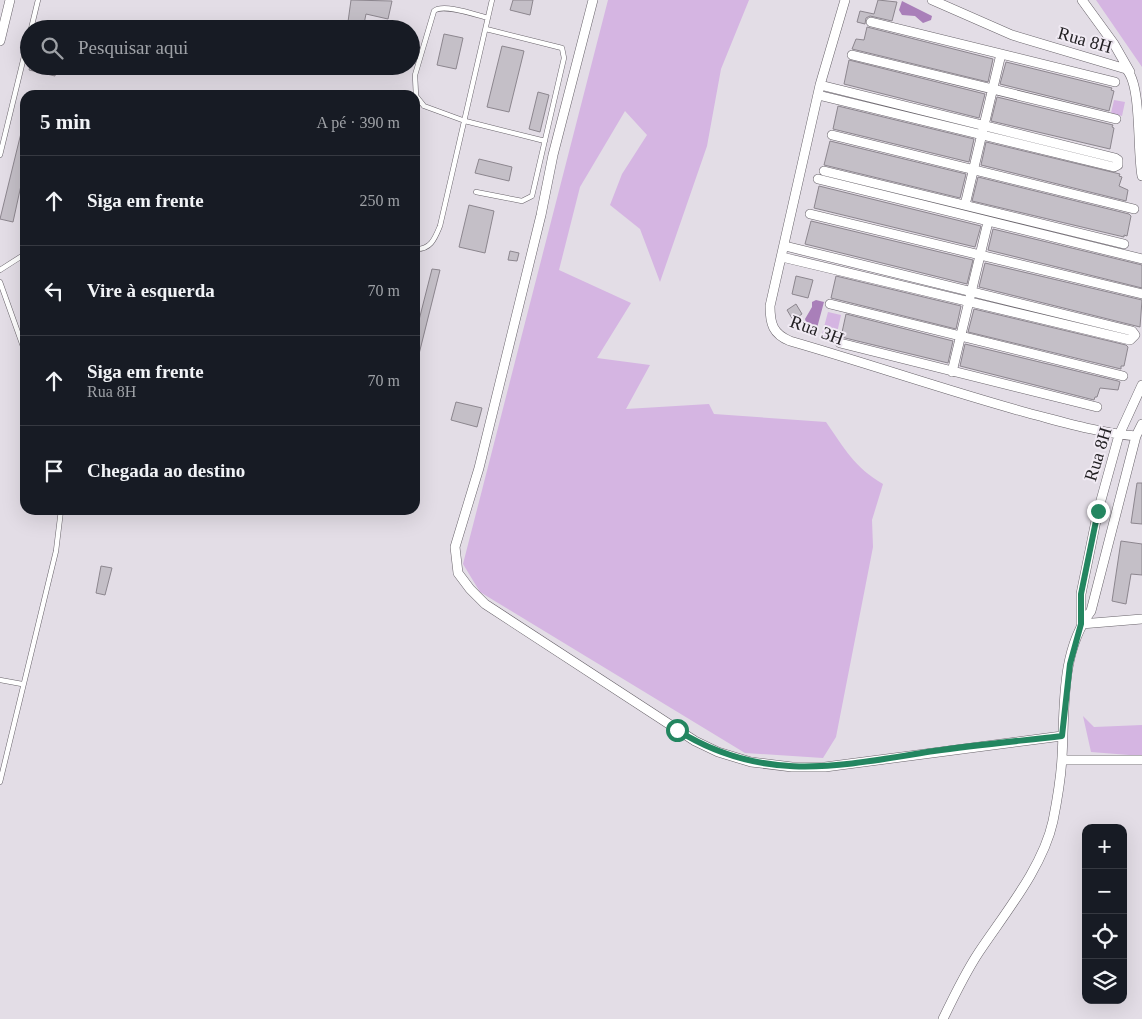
<!DOCTYPE html>
<html lang="pt">
<head>
<meta charset="utf-8">
<style>
	body { margin:0; font-family:Georgia,serif; background:#242831; color:#f1f3f6 }
	.controls { position:absolute; right:15px; bottom:15px; display:grid; overflow:hidden; border-radius:10px; box-shadow:0 5px 20px #0002 }
	.controls button { width:45px; height:45px; display:grid; place-items:center; padding:0; border:0; border-bottom:1px solid #363941; background:#171b24; color:#f1f3f6; font:25px sans-serif }
	.stop { position:absolute; width:15px; height:15px; margin:-11px; border:4px solid #238660; border-radius:50%; background:#fff }
	.stop.end { background:#238660; border-color:#fff; box-shadow:0 1px 5px #0008 }
	.list { margin:0; padding:0; list-style:none }
	h2 { display:flex; justify-content:space-between; align-items:center; height:65px; margin:0; padding:0 20px; font-size:21px }
	h2 small { font-size:16px; font-weight:400; color:#9ea1a6 }
	.list li { display:grid; grid-template-columns:32px 1fr auto; gap:15px; align-items:center; box-sizing:border-box; height:90px; padding:0 20px; border-top:1px solid #363941 }
	.list b { display:block; font-size:19px; white-space:nowrap }
	.list p { margin:0; font-size:16px; white-space:nowrap; color:#9ea1a6 }
	.list em { font-size:16px; font-style:normal; color:#9ea1a6 }
	.icon { flex:none; width:28px; height:28px; fill:none; stroke:currentColor; stroke-width:2; stroke-linecap:round; stroke-linejoin:round }
	.map { position:relative; flex:none; width:1142px; height:1019px; overflow:hidden }
	.search { position:absolute; background:#171b24; box-shadow:0 5px 20px #0002; left:20px; top:20px; width:400px; height:55px; display:flex; align-items:center; gap:12px; box-sizing:border-box; padding:0 18px; border-radius:28px; color:#9ea1a6; font-size:19px }
	.panel { position:absolute; background:#171b24; box-shadow:0 5px 20px #0002; left:20px; top:90px; width:400px; height:425px; border-radius:15px }
	.map>svg:first-child { display:block }
	.green { fill:#d5b5e2 }
	.water { fill:#a97fb9 }
	.building { fill:#c4bfc7; stroke:#8c868e }
	.lines { fill:none; stroke-linecap:round; stroke-linejoin:round }
	.lane-casing { stroke:#68636a; stroke-width:5.5 }
	.street-casing { stroke:#68636a; stroke-width:10 }
	.lane { stroke:#fff; stroke-width:4.5 }
	.street { stroke:#fff; stroke-width:9 }
	.route { stroke:#238660; stroke-width:6 }
	.labels { text-anchor:middle; dominant-baseline:central; stroke-width:4; stroke-linejoin:round; paint-order:stroke }
	.street-label { font-size:18px; fill:#1f1d20; stroke:#f0eaf3 }
</style>
</head>
<body>
<div class="map">
<svg width="1142" height="1019" viewBox="0 0 1142 1019">
	<rect width="100%" height="100%" fill="#e3dde6"/>
	<path class="green" d="M608 0H749L721 69 707 146 660 282 640 229 610 205 622 174 647 135 625 111 580 187 559 270 631 303 597 358 650 365 626 409 709 404 714 414 826 422C845 449 854 467 883 484L872 520 873 547 836 737 823 758 745 753 480 592 463 564Z
		M1096 0H1142V67Z
		M1114 100 1125 102 1122 116 1111 113Z
		M828 312 841 315 835 342 821 338Z
		M1083 716 1094 727 1142 725V756L1091 752Z"/>
	<path class="water" d="M902 1 932 16 931 20 923 23 915 16 902 15 899 10Z
		M816 300 824 302 817 328 807 325 805 319 812 307V302Z"/>
	<path class="building" d="M351 0 392 1 388 19 366 14 363 29H347Z
		M513 0H533L530 15 510 10Z
		M878 0 897 2 892 21 870 16 866 18 865 24 857 22 860 11 874 14Z
		M867 27 993 59 988 82 852 49 856 39 864 40Z
		M444 34 463 38 456 69 437 65Z
		M502 46 524 51 509 112 487 107Z
		M849 60 985 94 979 118 844 84Z
		M1006 62 1112 88 1111 90 1114 91 1109 111 1000 84Z
		M30 66H57L55 76 29 70Z
		M538 92 549 95 540 132 529 129Z
		M997 97 1113 125 1112 127 1114 128 1110 149 991 121Z
		M838 106 974 139 969 162 833 129Z
		M22 129H25V167L13 222 0 219Z
		M830 141 966 174 960 198 824 165Z
		M986 142 1120 174 1119 176 1122 177 1119 186 1128 190 1126 201 981 165Z
		M479 159 512 167 509 181 475 173Z
		M978 177 1129 214 1131 216 1127 236 1124 235V237L972 201Z
		M819 186 981 226 975 247 814 208Z
		M469 205 494 211 485 253 459 247Z
		M811 221 973 260 967 284 805 244Z
		M993 229 1142 265V288L988 250Z
		M510 251 519 253 517 261 508 260Z
		M985 263 1142 300 1140 327 979 287Z
		M432 269 440 270 418 358H415V323L418 324Z
		M796 276 813 280 808 298 792 294Z
		M836 276 961 306 956 329 831 298Z
		M796 304 802 314 793 320 787 310Z
		M974 309 1126 345 1128 347 1124 366H1121V369L968 332Z
		M846 314 953 341 948 363 841 337Z
		M965 344 1118 381 1120 382 1118 390 1100 388 1097 397H1095L1094 400 960 366Z
		M456 402 482 408 477 427 451 420Z
		M1137 483H1142V524L1131 523Z
		M1121 541 1142 544V575L1131 574 1126 604 1112 601Z
		M101 566 112 568 105 595 96 593Z"/>
	<g class="lines">
		<g class="lane-casing">
			<path id="lane" d="M488 18C476 15 443 3 434 11L415 75 416 96 424 106 465 121 545 141
				M31 29 38 0
				M0 155 29 36
				M476 192 522 201 532 196 564 58 562 48 486 29
				M415 249C431 250 435 238 440 226L492 0
				M0 270 25 254
				M0 282 25 352
				M0 680 22 684
				M0 782 56 551 61 510"/>
		</g>
		<g class="street-casing">
			<path id="street" d="M593 0 553 155 541 215 479 468 455 547 458 573 470 589 485 604 695 741 718 752 751 762 792 767H825L1062 736
				M845 0 820 85 770 306C770 324 773 334 790 341 870 364 948 391 1028 413 1063 422 1099 433 1136 436
				M932 0 1012 35 1126 69C1142 84 1137 150 1142 176
				M1082 0 1114 44 1130 72
				M871 22 1115 82
				M0 41 10 0
				M852 55 1116 119
				M818 95 1114 167 1118 165V160L1115 158 820 85
				M832 135 1134 209
				M824 171 1124 244
				M818 179 1142 259
				M965 205 1001 54
				M810 214 1142 294
				M782 257 1130 340 1135 335 1132 331 785 246
				M830 304 1123 376
				M840 343 1097 407
				M952 372 988 222
				M1081 624V594L1098 511 1119 435 1142 385
				M1081 624 1142 619
				M1062 760H1142
				M943 1019C954 996 965 973 979 952 1005 913 1043 867 1053 821 1057 801 1061 778 1062 757 1065 709 1060 652 1091 611L1136 436 1142 424"/>
		</g>
		<use href="#lane" class="lane"/>
		<use href="#street" class="street"/>
	</g>
	<g class="lines">
		<path class="route" d="M677 730C763 784 840 766 934 751 976 745 1019 741 1062 736L1070 664 1081 624V594L1098 511"/>
	</g>
	<g class="labels">
		<g class="street-label">
			<text transform="translate(1085 40) rotate(16)">Rua 8H</text>
			<text transform="translate(817 330) rotate(20)">Rua 3H</text>
			<text transform="translate(1098 454) rotate(-73)">Rua 8H</text>
		</g>
	</g>
</svg>
<div class="controls">
<button>+</button>
<button>−</button>
<button><svg class="icon" aria-label="locate" viewBox="0 0 24 24"><circle cx="12" cy="12" r="6"/><path d="M12 2v4M12 18v4M2 12h4M18 12h4"/></svg></button>
<button><svg class="icon" aria-label="layers" viewBox="0 0 24 24"><path d="M12 4l9 5-9 5-9-5zM3 14l9 5 9-5"/></svg></button>
</div>
<div class="stop" style="left:677px;top:730px"></div>
<div class="stop end" style="left:1098px;top:511px"></div>
<div class="search"><svg class="icon" aria-label="search" viewBox="0 0 24 24"><circle cx="10" cy="10" r="6"/><path d="M15 15l6 6"/></svg>Pesquisar aqui</div>
<section class="panel">
<h2>5 min<small>A pé · 390 m</small></h2>
<ul class="list">
<li><svg class="icon" aria-label="ahead" viewBox="0 0 24 24"><path d="M12 20V5M6 11l6-6 6 6"/></svg><div><b>Siga em frente</b></div><em>250 m</em></li>
<li><svg class="icon" aria-label="left" viewBox="0 0 24 24"><path d="M17 20v-9H6M10 6l-5 5 5 5"/></svg><div><b>Vire à esquerda</b></div><em>70 m</em></li>
<li><svg class="icon" aria-label="ahead" viewBox="0 0 24 24"><path d="M12 20V5M6 11l6-6 6 6"/></svg><div><b>Siga em frente</b><p>Rua 8H</p></div><em>70 m</em></li>
<li><svg class="icon" aria-label="arrive" viewBox="0 0 24 24"><path d="M6 21V4h12l-3 4 3 4H6"/></svg><div><b>Chegada ao destino</b></div></li>
</ul>
</section>
</div>
</body>
</html>
